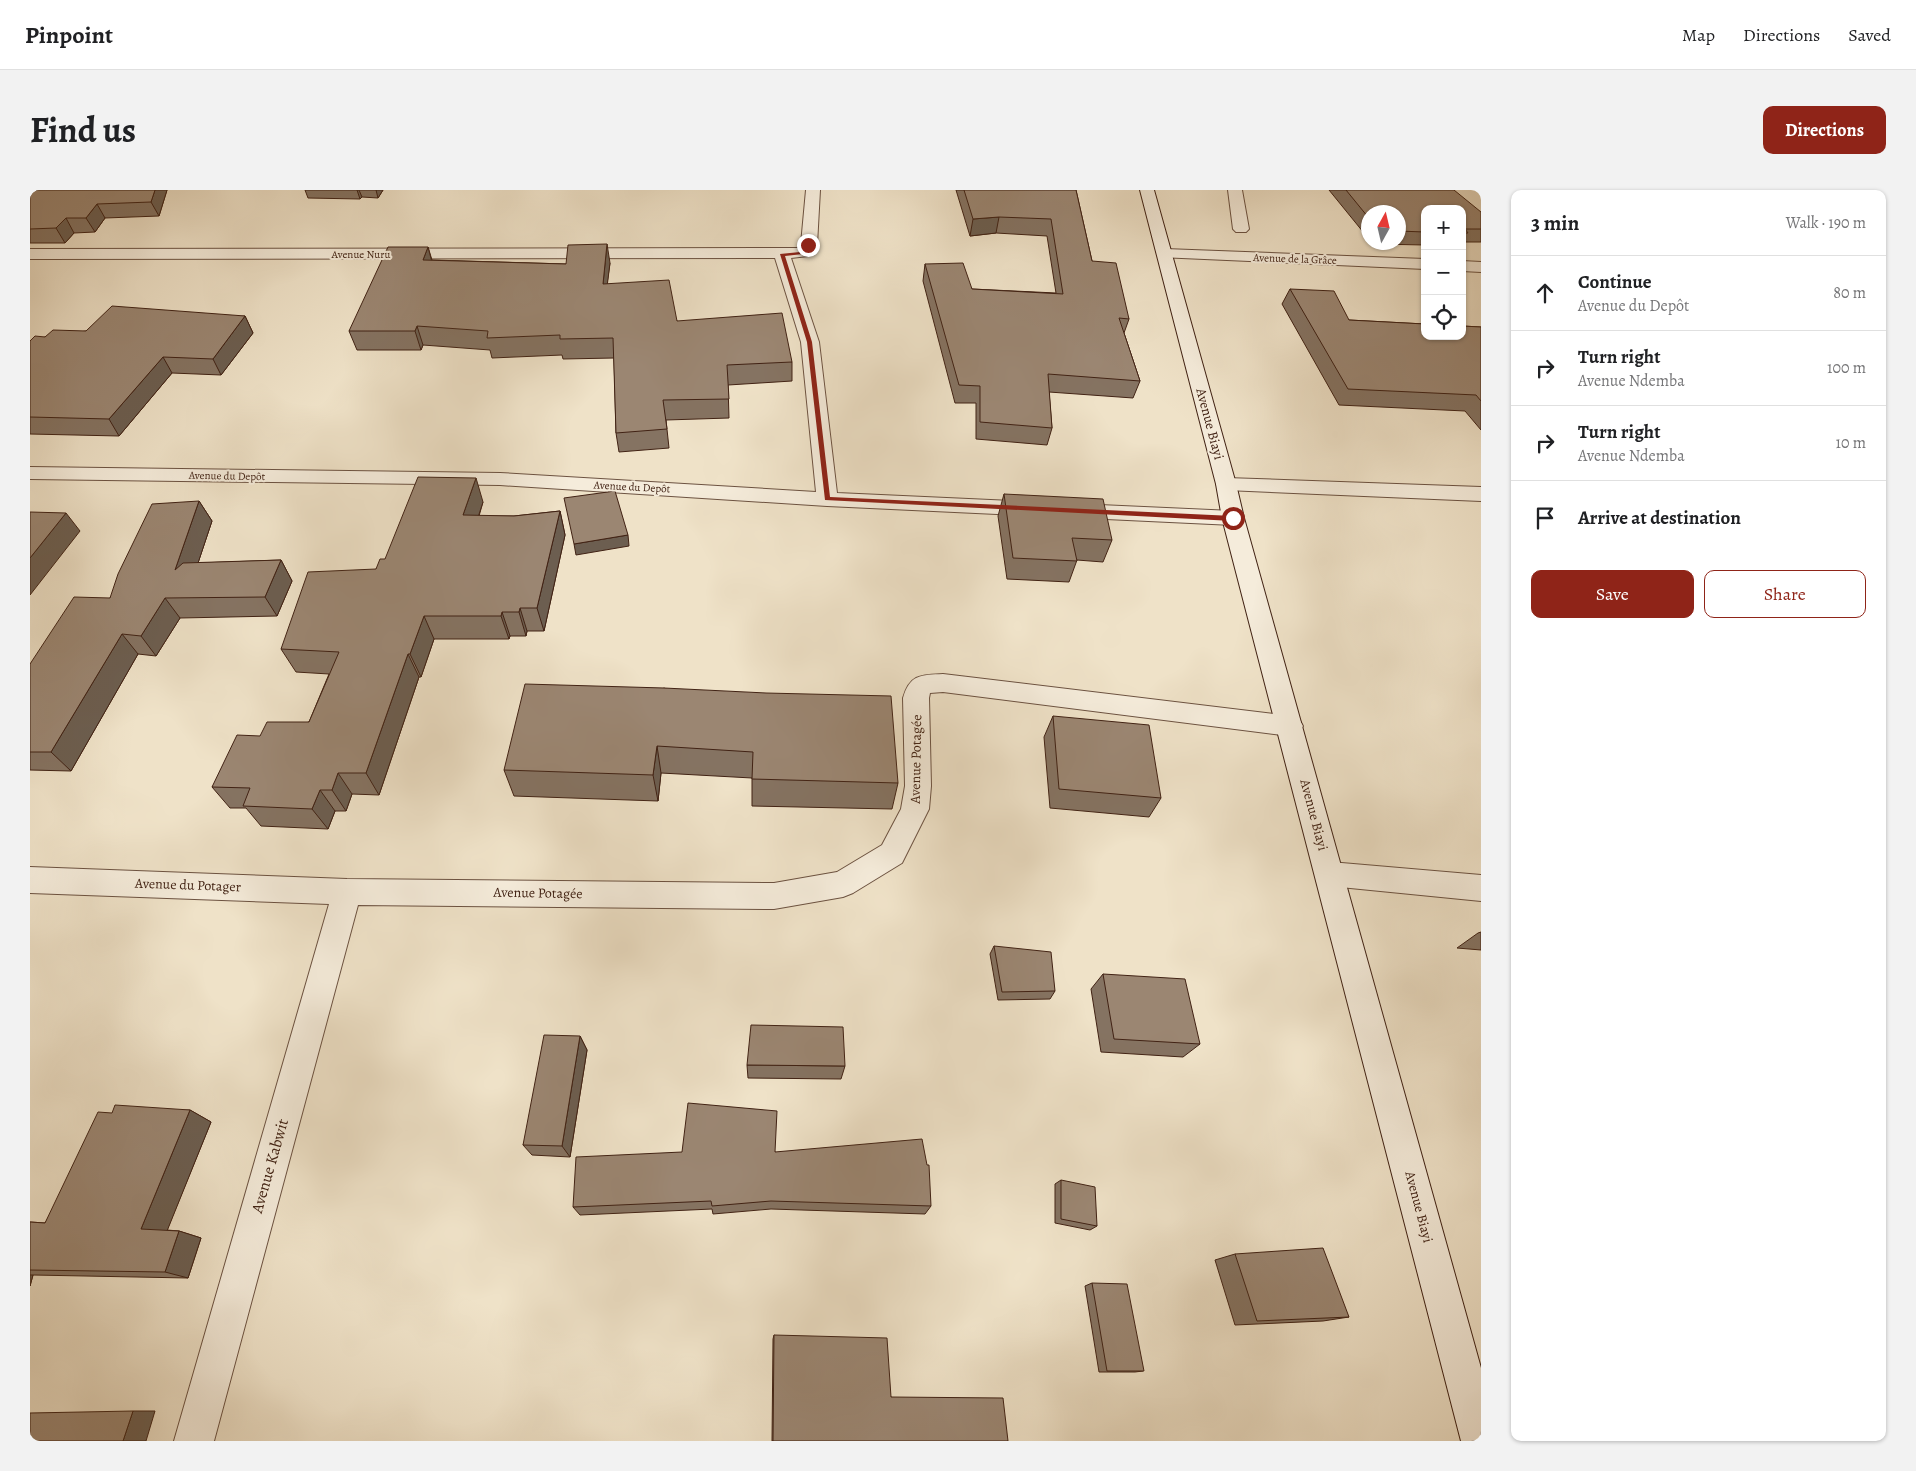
<!DOCTYPE html>
<html lang="en">
<head>
<meta charset="utf-8">
<style>
	body { margin:0; font-family:Alegreya,serif; background:#f2f2f2; color:#202124 }
	.controls { position:absolute; right:15px; top:15px; display:grid; overflow:hidden; border-radius:10px; box-shadow:0 1px 4px #0004 }
	.controls button { width:45px; height:45px; display:grid; place-items:center; padding:0; border:0; border-bottom:1px solid #e0e0e0; background:#fff; color:#202124; font:25px sans-serif }
	.compass { position:absolute; left:1331px; top:15px; width:45px; height:45px; border-radius:50%; background:#fff; box-shadow:0 1px 4px #0004; rotate:8deg }
	.stop { position:absolute; width:15px; height:15px; margin:-11px; border:4px solid #8f2418; border-radius:50%; background:#fff }
	.stop.end { background:#8f2418; border-color:#fff; box-shadow:0 1px 5px #0008 }
	.list { margin:0; padding:0; list-style:none }
	h2 { display:flex; justify-content:space-between; align-items:center; height:65px; margin:0; padding:0 20px; font-size:21px }
	h2 small { font-size:16px; font-weight:400; color:#757577 }
	.list li { display:grid; grid-template-columns:32px 1fr auto; gap:15px; align-items:center; box-sizing:border-box; height:75px; padding:0 20px; border-top:1px solid #e0e0e0 }
	.list b { display:block; font-size:19px; white-space:nowrap }
	.list p { margin:0; font-size:16px; white-space:nowrap; color:#757577 }
	.list em { font-size:16px; font-style:normal; color:#757577 }
	.actions { display:flex; gap:10px; padding:15px 20px }
	.actions a { flex:1; padding:11px 0; border:1px solid #8f2418; border-radius:10px; text-align:center; font-size:18px; color:#8f2418 }
	.actions .main { background:#8f2418; color:#fff }
	.icon { flex:none; width:28px; height:28px; fill:none; stroke:currentColor; stroke-width:2; stroke-linecap:round; stroke-linejoin:round }
	.map { position:relative; flex:none; width:1451px; height:1251px; overflow:hidden; border-radius:10px }
	header { display:flex; align-items:center; gap:30px; box-sizing:border-box; height:70px; padding:0 25px; background:#fff; border-bottom:1px solid #e0e0e0 }
	header strong { font-size:24px }
	nav { display:flex; gap:28px; margin-inline-start:auto; font-size:18px }
	.intro { display:flex; align-items:center; justify-content:space-between; box-sizing:border-box; height:120px; padding:0 30px }
	h1 { margin:0; font-size:35px }
	.button { padding:12px 22px; border-radius:10px; background:#8f2418; color:#fff; font-size:18px; font-weight:700 }
	main { display:flex; gap:30px; padding:0 30px }
	aside { flex:1; background:#fff; border-radius:10px; box-shadow:0 1px 4px #0004 }
	.map>svg:first-child { display:block }
	.lines { fill:none; stroke-linecap:round; stroke-linejoin:round }
	.street-casing { stroke:#6c5241; stroke-width:2 }
	.secondary-casing { stroke:#412214; stroke-width:2 }
	.street { fill:#f5ecdb; fill-rule:evenodd }
	.secondary { fill:#f5ecdb; fill-rule:evenodd }
	.wall { fill:#857362; stroke:#412214 }
	.shaded-wall { fill:#6c5e50; stroke:#412214 }
	.building { fill:#9b8672; stroke:#412214 }
	.route { fill:#8f2418 }
	.labels { text-anchor:middle; dominant-baseline:central; stroke-width:4; stroke-linejoin:round; paint-order:stroke }
	.far-street-label { font-size:11px; fill:#412214; stroke:#f5ecdb }
	.street-label { font-size:14px; fill:#412214; stroke:#f5ecdb }
	.near-street-label { font-size:16px; fill:#412214; stroke:#f5ecdb }
</style>
</head>
<body>
<header>
<strong>Pinpoint</strong>
<nav><a>Map</a><a>Directions</a><a>Saved</a></nav>
</header>
<div class="intro"><h1>Find us</h1><a class="button">Directions</a></div>
<main>
<div class="map">
<svg width="1451" height="1251" viewBox="0 0 1451 1251">
	<rect width="100%" height="100%" fill="#efe2c8"/>
	<filter id="stains"><feTurbulence type="fractalNoise" baseFrequency=".004" numOctaves="4"/><feColorMatrix values="0 0 0 0 .2 0 0 0 0 .09 0 0 0 0 .02 0 0 0 .5 -.17"/></filter>
	<radialGradient id="worn" r=".72"><stop offset=".6" stop-color="#630" stop-opacity="0"/><stop offset="1" stop-color="#630" stop-opacity=".3"/></radialGradient>
	<g class="lines">
		<g class="street-casing">
			<path id="street" d="M776 0H790L787 55 778 66 761 68 789 152 807 303 1203 321 1211 323 1214 328 1211 333 1203 335 797 316 470 295 0 289V277L470 283 786 302 771 152 745 68 0 69V59L768 58 771 54Z
				M1198 0H1212L1219 39 1216 42H1206L1203 39Z
				M1135 59 1395 69V79L1129 67 1127 64 1129 61Z
				M1432 71 1451 72V82L1432 81Z
				M1196 288 1451 297V311L1196 300 1189 299 1186 294 1189 289Z
				M913 484 1260 526 1269 529 1273 536 1269 543 1260 546 913 502 900 503 899 508 901 596 899 619 872 673 823 703 813 707 744 719 328 715 184 1251H144L299 714 0 703V677L317 689 744 693 807 682 852 655 871 619 875 596 873 508C880 484 891 485 913 484Z
				M1300 672 1451 685V711L1300 696 1290 693 1286 684 1290 675Z"/>
		</g>
		<g class="secondary-casing">
			<path id="secondary" d="M1110 0H1124L1206 294 1214 328 1451 1178V1251H1431L1192 328 1186 294Z"/>
		</g>
		<use href="#street" class="street"/>
		<use href="#secondary" class="secondary"/>
	</g>
	<path class="wall" d="M0 0H137L129 26 75 28 65 42 44 43 35 53H0Z
		M275 0H353L348 8 332 7 330 9 278 8Z
		M926 0H1046L1062 71 1099 129 1094 143 1110 191 1103 208 1019 202 1022 238 1017 255 946 249V213H925L893 91 895 74 942 99 1026 103 1017 46 966 43 940 46Z
		M1299 0H1424L1451 39V52H1433L1432 53V19H1395V55L1343 54 1342 52H1368V22H1338V48Z
		M398 57 402 70 536 74 580 73 577 94 647 131 762 172V191L698 195 699 228 636 230 639 258 589 262 586 243 584 168 533 169 532 165 462 168 460 160 393 155 391 160H327L319 141Z
		M1260 99 1319 130 1451 137V240L1435 221 1309 215 1252 114Z
		M215 126 223 143 191 185 142 183 89 246 0 244V151L15 147 56 141Z
		M974 304 1082 350 1073 372 1047 370 1039 392 977 389 968 326Z
		M169 311 182 331 168 373 251 370 262 391 247 426 150 428 126 466 108 464 41 581 0 580V474L80 408Z
		M453 312 449 326H484L530 321 535 345 514 441H497L496 446H480L479 449H404L391 487H389L349 605 322 604 316 621H305L298 639 231 636 216 618H200L182 597 230 546 279 532 299 484 266 482 251 459 346 379 355 369Z
		M634 498 868 593 862 619 722 616V588L631 583 628 611 484 606 474 580Z
		M1023 526 1131 608 1119 627 1020 618 1014 547Z
		M1451 742V760L1427 758 1448 743Z
		M964 756 1025 801 1020 809 968 810 960 764Z
		M1073 784 1170 854 1153 867 1071 862 1061 799Z
		M550 846 557 860 540 967 502 965 493 955Z
		M717 875 815 876 811 889 718 888Z
		M160 920 181 932 137 1040 149 1041 171 1048 158 1088 3 1085 0 1096V1032L15 1033 82 923Z
		M745 962 901 1016 895 1024 741 1019 683 1024 682 1019 550 1025 543 1017Z
		M1031 990 1067 1036 1060 1040 1025 1033V994Z
		M1205 1064 1319 1127 1293 1131 1205 1135 1185 1070Z
		M1062 1093 1113 1181 1105 1182H1069L1055 1096Z
		M744 1145 861 1207 978 1251H742L743 1149Z"/>
	<path class="shaded-wall" d="M125 0H137L129 26 121 12Z
		M327 0H329L332 7 330 9Z
		M346 0H353L348 8Z
		M67 14 75 28 65 42 56 28Z
		M969 27 966 43 940 46 943 29Z
		M36 28 44 43 35 53 26 38Z
		M577 54 580 73 575 113 573 94Z
		M398 57 403 76 393 70Z
		M215 126 223 143 191 185 183 169Z
		M387 136 393 155 391 160 385 141Z
		M133 167 142 183 89 246 79 229Z
		M446 288 453 312 441 349 433 325Z
		M169 311 182 331 159 400 145 380Z
		M530 321 535 345 514 441 507 418Z
		M36 323 50 341 0 405V368Z
		M598 345 599 356 546 365 544 354Z
		M251 370 262 391 247 426 235 407Z
		M135 408 150 428 126 466 111 446Z
		M490 418 497 441 496 446 489 422Z
		M472 422 480 446 479 449 471 426Z
		M394 426 404 449 391 487 380 464Z
		M92 444 108 464 41 581 21 562Z
		M378 464 389 487 349 605 336 583Z
		M627 556 631 583 628 611 623 585Z
		M308 583 322 604 316 621 302 600Z
		M290 600 305 621 298 639 282 619Z
		M550 846 557 860 540 967 532 956Z
		M160 920 181 932 135 1046 111 1039Z
		M149 1041 171 1048 158 1088 135 1082Z
		M0 1085H3L0 1096Z
		M103 1221H125L116 1251H93Z"/>
	<path class="building" d="M0 0H125L121 12 67 14 56 28H36L26 38 0 39Z
		M934 0H1046L1062 71 1086 73 1099 129 1089 128 1110 191 1018 184 1022 238 950 232V196L929 195 895 74 933 73 942 99 1033 104 1021 29 969 27 943 29Z
		M1316 0H1424L1451 22V39H1435L1438 43H1432V19H1395V42L1368 41V22H1338V27Z
		M577 54 573 94 639 90 647 131 752 123 762 172 697 175 699 209 633 210 637 239 586 243 583 148 530 149V145L457 148 458 141 387 136 385 141H319L358 57H398L393 70 536 74 538 55Z
		M1260 99 1304 101 1319 130 1395 134V146H1432V136L1451 137V211L1446 205 1318 199Z
		M82 116 215 126 183 169 133 167 79 229 0 227V151L5 146 15 147 23 140 56 141Z
		M388 287 446 288 433 325 484 326 530 321 507 418H490L489 422H472L471 426H394L380 464H378L336 583H308L302 600H290L282 619 213 616 220 598 182 597 207 545 230 546 237 532H279L309 462 251 459 278 382 346 379 350 369H355Z
		M585 301 598 345 544 354 534 308Z
		M974 304 1073 309 1082 350 1042 348 1047 371 983 368Z
		M169 311 145 380 153 373 251 370 235 407 135 408 111 446 92 444 21 562H0V474L44 407 80 408 88 384 122 314Z
		M0 322 36 323 0 368Z
		M495 494 634 498 736 503 861 506 868 593 722 589 723 562 627 556 623 585 474 580Z
		M1023 526 1119 535 1131 608 1029 599Z
		M964 756 1021 762 1025 801 972 802Z
		M1073 784 1155 789 1170 854 1084 849Z
		M721 835 813 837 815 876 717 875Z
		M514 845 550 846 532 956 493 955Z
		M658 913 747 921 745 962 892 949 897 975H899L901 1016 741 1011 682 1016 681 1011 543 1017 546 967 652 962Z
		M85 915 160 920 111 1039 149 1041 135 1082 0 1080V1032L15 1033 68 922 82 923Z
		M1031 990 1065 997 1067 1036 1031 1029Z
		M1293 1058 1319 1127 1227 1131 1205 1064Z
		M1062 1093 1097 1094 1114 1181H1077Z
		M744 1145 857 1148 861 1207 973 1208 978 1251H743Z
		M103 1221 93 1251H0V1223Z"/>
	<path class="route" d="M777 54 781 55 773 64 755 66 782 152 800 307 1203 326 1206 328 1203 331 795 310 777 152 750 64 770 62Z"/>
	<g class="labels">
		<g class="far-street-label">
			<text x="331" y="64">Avenue Nuru</text>
			<text transform="translate(1265 69) rotate(2)">Avenue de la Grâce</text>
			<text transform="translate(197 286) rotate(1)">Avenue du Depôt</text>
			<text transform="translate(602 297) rotate(3)">Avenue du Depôt</text>
		</g>
		<g class="street-label">
			<text transform="translate(1180 234) rotate(75)">Avenue Biayi</text>
			<text transform="translate(886 569) rotate(-89)">Avenue Potagée</text>
			<text transform="translate(1284 625) rotate(75)">Avenue Biayi</text>
			<text transform="translate(158 695) rotate(2)">Avenue du Potager</text>
			<text transform="translate(508 703) rotate(1)">Avenue Potagée</text>
			<text transform="translate(1389 1017) rotate(75)">Avenue Biayi</text>
		</g>
		<g class="near-street-label">
			<text transform="translate(240 976) rotate(-74)">Avenue Kabwit</text>
		</g>
	</g>
	<rect width="100%" height="100%" filter="url(#stains)"/>
	<rect width="100%" height="100%" fill="url(#worn)"/>
</svg>
<div class="controls">
<button>+</button>
<button>−</button>
<button><svg class="icon" aria-label="locate" viewBox="0 0 24 24"><circle cx="12" cy="12" r="6"/><path d="M12 2v4M12 18v4M2 12h4M18 12h4"/></svg></button>
</div>
<svg class="compass" viewBox="-18 -18 36 36"><path d="M0-13l5 13h-10z" fill="#e53935"/><path d="M0 13l5-13h-10z" fill="#757577"/></svg>
<div class="stop" style="left:1203px;top:328px"></div>
<div class="stop end" style="left:778px;top:55px"></div>
</div>
<aside>
<h2>3 min<small>Walk · 190 m</small></h2>
<ul class="list">
<li><svg class="icon" aria-label="ahead" viewBox="0 0 24 24"><path d="M12 20V5M6 11l6-6 6 6"/></svg><div><b>Continue</b><p>Avenue du Depôt</p></div><em>80 m</em></li>
<li><svg class="icon" aria-label="right" viewBox="0 0 24 24"><path d="M7 20v-9h11M14 6l5 5-5 5"/></svg><div><b>Turn right</b><p>Avenue Ndemba</p></div><em>100 m</em></li>
<li><svg class="icon" aria-label="right" viewBox="0 0 24 24"><path d="M7 20v-9h11M14 6l5 5-5 5"/></svg><div><b>Turn right</b><p>Avenue Ndemba</p></div><em>10 m</em></li>
<li><svg class="icon" aria-label="arrive" viewBox="0 0 24 24"><path d="M6 21V4h12l-3 4 3 4H6"/></svg><div><b>Arrive at destination</b></div></li>
</ul>
<div class="actions"><a class="main">Save</a><a>Share</a></div>
</aside>
</main>
</body>
</html>
